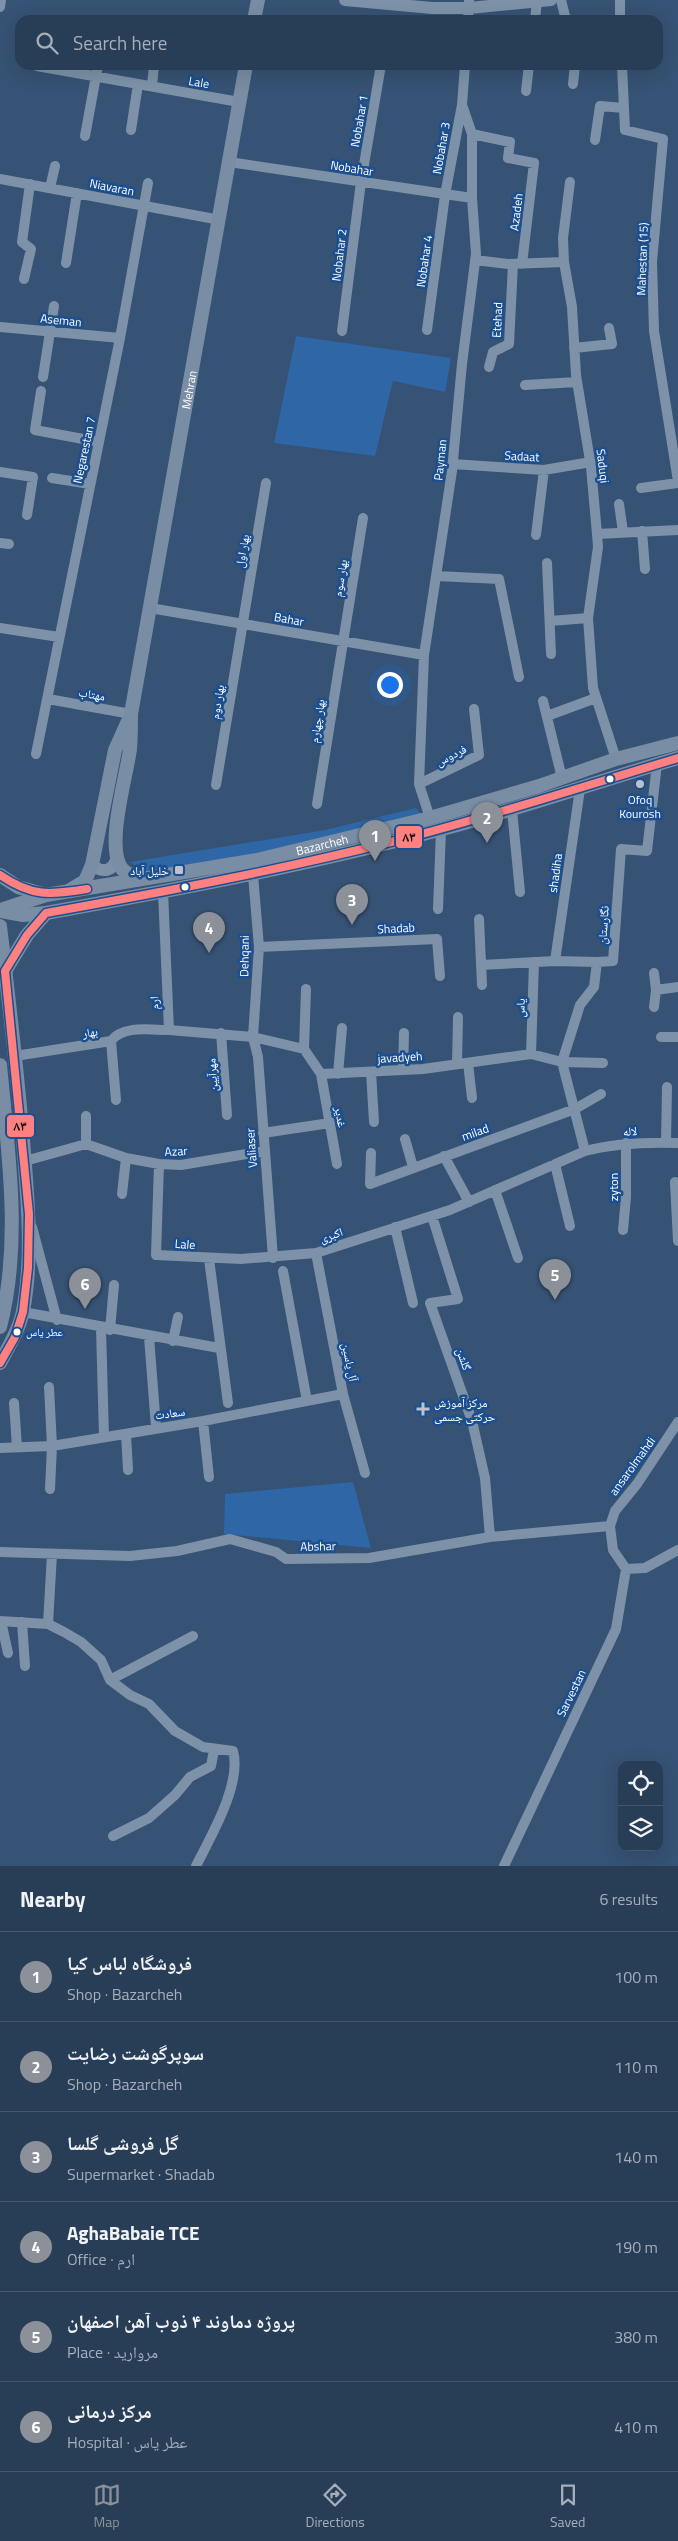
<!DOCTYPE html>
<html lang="en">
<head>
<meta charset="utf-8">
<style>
	body { margin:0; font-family:"Titillium Web","Noto Naskh Arabic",sans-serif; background:#344961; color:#f1f3f6 }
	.controls { position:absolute; right:15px; bottom:15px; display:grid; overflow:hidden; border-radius:10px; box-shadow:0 5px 20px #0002 }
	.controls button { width:45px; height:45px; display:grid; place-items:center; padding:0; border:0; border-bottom:1px solid #44576d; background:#283e57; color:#f1f3f6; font:25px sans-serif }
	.you { position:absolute; left:389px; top:684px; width:18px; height:18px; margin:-12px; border:4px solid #fff; border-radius:50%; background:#1a73e8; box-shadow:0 0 0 8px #1a73e833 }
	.badge { display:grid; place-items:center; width:32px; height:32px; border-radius:50%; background:#8c9099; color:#fff; font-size:16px; font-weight:700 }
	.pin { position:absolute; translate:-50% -41px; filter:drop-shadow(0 1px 2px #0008) }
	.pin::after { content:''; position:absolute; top:26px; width:18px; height:15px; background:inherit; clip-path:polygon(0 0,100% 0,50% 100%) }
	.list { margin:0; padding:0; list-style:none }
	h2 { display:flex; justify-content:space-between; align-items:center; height:65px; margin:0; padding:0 20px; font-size:21px }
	h2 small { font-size:16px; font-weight:400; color:#a5aeba }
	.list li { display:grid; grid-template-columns:32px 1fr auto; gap:15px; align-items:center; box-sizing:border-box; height:90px; padding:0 20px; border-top:1px solid #44576d }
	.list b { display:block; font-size:19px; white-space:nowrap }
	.list p { margin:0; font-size:16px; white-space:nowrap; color:#a5aeba }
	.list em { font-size:16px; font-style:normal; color:#a5aeba }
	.icon { flex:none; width:28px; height:28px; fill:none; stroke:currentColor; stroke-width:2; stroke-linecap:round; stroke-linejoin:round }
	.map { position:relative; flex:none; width:678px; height:1866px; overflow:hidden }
	.search { position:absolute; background:#283e57; box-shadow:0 5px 20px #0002; left:15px; right:15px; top:15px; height:55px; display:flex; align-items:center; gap:12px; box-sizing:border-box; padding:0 18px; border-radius:15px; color:#a5aeba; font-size:19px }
	.sheet { height:605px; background:#283e57 }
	nav { display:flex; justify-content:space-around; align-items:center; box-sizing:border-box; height:70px; border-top:1px solid #44576d; background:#283e57; font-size:14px; color:#a5aeba }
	nav a { display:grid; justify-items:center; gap:2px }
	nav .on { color:#8c9099 }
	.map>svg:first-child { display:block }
	.green { fill:#2f66a5 }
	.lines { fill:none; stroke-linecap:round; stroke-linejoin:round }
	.minor { stroke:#7d92a8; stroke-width:10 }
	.tertiary { stroke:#7d92a8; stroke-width:12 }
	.secondary { stroke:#798da4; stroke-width:14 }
	.bus-1-casing { stroke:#1b4f8f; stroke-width:11 }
	.bus-1 { stroke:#ff8080; stroke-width:8 }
	.bus-dot { fill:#fff; stroke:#1b4f8f; stroke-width:2 }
	.poi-dot { fill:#b9c2ce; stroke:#1b4f8f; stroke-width:2 }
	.labels { text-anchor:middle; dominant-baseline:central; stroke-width:5; stroke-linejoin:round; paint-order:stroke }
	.bus-label { font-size:11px; fill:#fff; stroke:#1b4f8f; text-anchor:start }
	.street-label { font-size:12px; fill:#fff; stroke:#1b4f8f }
	.poi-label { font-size:12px; fill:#fff; stroke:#1b4f8f }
	.line-badge { stroke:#1b4f8f; stroke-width:2 }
	.pale-badge-label { font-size:14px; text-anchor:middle; font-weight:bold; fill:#111 }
</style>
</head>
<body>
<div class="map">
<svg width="678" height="1866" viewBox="0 0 678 1866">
	<rect width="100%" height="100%" fill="#365274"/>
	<path class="green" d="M296 336 451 358 445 392 393 381 375 456 274 443Z
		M416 808 423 817 291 851 146 873 130 862 325 830Z
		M353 1482 371 1548 224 1534 225 1494Z"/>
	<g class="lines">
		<path class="minor" d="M561 0 566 20
			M0 7 1 0
			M468 20 469 0
			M535 20 537 1
			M620 20V0
			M622 65 625 130 663 139 652 262 654 331 678 481
			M37 66 239 102
			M573 84 575 65
			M152 86 154 65
			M526 91 529 65
			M131 130 138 84
			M472 134 510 142 508 158 534 163 522 264
			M85 136 98 65
			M595 140 600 106 624 108
			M229 162 472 198
			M0 179 220 220
			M50 188 55 166
			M475 260 508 264 564 262 572 307 576 375 591 467 597 534 598 547 588 618 593 688 616 759
			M564 262 563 238 570 182
			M66 263 77 193
			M24 279 31 249 22 242 30 184
			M0 327 120 338
			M427 330 445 195 462 105 465 65
			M342 331 361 182 381 65
			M574 348 612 344 609 328
			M489 367 493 352 509 344 513 264
			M43 377 54 306
			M525 385 577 382
			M41 391 35 430 99 442
			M452 464 544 470 591 462
			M0 472 33 477 27 515
			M52 478 90 484
			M641 488 678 483
			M619 504 623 532
			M642 531 645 569
			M597 534 678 530
			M536 535 544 470
			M0 543 9 544
			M547 563 551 654
			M436 576 499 579 519 677
			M150 608 424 655
			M550 621 588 618
			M0 628 59 637
			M48 699 131 714
			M543 701 562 778
			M547 716 596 698
			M36 754 120 338 148 183
			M419 784 479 755 474 709
			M216 785 266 483
			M317 804 363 518
			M512 810 520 892
			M430 818 419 784 424 655 452 471 462 364 476 254 472 198V134L462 105
			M253 875 259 947 253 1037 258 1057 273 1258
			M163 892 169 1030 253 1037 304 1049 321 1074 423 1069 531 1054 562 1062 603 1063
			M438 909 441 830
			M479 919 482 985
			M259 947 437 939 440 976
			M555 961 580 789
			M481 965 555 961 597 962
			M656 990 678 987
			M654 1007 656 990 654 973
			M221 1033 227 1115
			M661 1037H678
			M111 1041C123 1025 150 1030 169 1030
			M304 1049 306 989
			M531 1054 534 962
			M15 1056 111 1041 116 1100
			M468 1063 472 1098
			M457 1064 458 1017
			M403 1070 404 1033
			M371 1072 374 1122
			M321 1074 337 1164
			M338 1074 342 1028
			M263 1133 330 1123
			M405 1139 413 1167
			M666 1143 667 1087
			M86 1144 126 1158
			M585 1151 562 1062 580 1005 594 987 597 962 613 961 621 849 647 851 657 764
			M371 1153 370 1184 575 1109 601 1094
			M444 1156 469 1202
			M25 1161 86 1144V1116
			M159 1164 156 1255 241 1259 316 1253 450 1210 585 1151C616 1143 646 1142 678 1143
			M555 1164 570 1226
			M675 1182 678 1241
			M495 1190 518 1258
			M122 1194 126 1158 159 1164 181 1165 264 1151
			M432 1216 458 1299 430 1303 472 1421 485 1478 490 1537
			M32 1227 57 1320
			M395 1227 413 1303
			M623 1230 626 1197V1143
			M316 1253 343 1394 365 1473
			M209 1259 228 1403
			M283 1271 307 1401
			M23 1312 219 1348
			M101 1328 104 1437
			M110 1330 114 1285
			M149 1337 156 1427
			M173 1341 178 1317
			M49 1387 52 1446 50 1489
			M14 1403 17 1447
			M203 1421 209 1477
			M126 1434 128 1470
			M0 1448 52 1446 203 1421 343 1394
			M0 1552 130 1556 177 1551 230 1539 276 1552 286 1559 369 1558 490 1537 610 1526
			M626 1569 645 1568 678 1550
			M0 1621 48 1624 64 1632 81 1642 101 1660 110 1680 130 1695 149 1704 175 1731 203 1747 233 1751C242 1784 211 1836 196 1866
			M1 1621 8 1653
			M22 1622 25 1666
			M48 1624 52 1554
			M110 1680 193 1636
			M113 1836 149 1818 175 1795 190 1777 211 1766 214 1750
			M504 1866 616 1629 626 1569 613 1550 610 1526 615 1511 637 1484 678 1422"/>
		<path class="tertiary" d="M345 0 432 8H469L551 0
			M92 865C104 874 114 871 117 856"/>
		<g class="secondary">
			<path d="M254 20 258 0"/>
			<path d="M0 875 18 887 46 895"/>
			<path id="s1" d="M148 878C139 877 130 877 123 870 104 850 127 775 130 749 131 737 131 725 131 714L246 65"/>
			<path d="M70 890 85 881 92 865 115 750 128 721"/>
			<path id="s2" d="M0 910 46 895 257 860 430 818 539 786 616 759 678 743"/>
			<path d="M1 911 23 915 46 913C179 889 312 864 442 829 522 808 599 781 678 758"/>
			<path d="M0 926C9 1001 18 1077 24 1152 28 1205 33 1259 23 1311 19 1330 9 1346 0 1363"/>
			<path d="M5 971 27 935 46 913"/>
			<path d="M0 1065C8 1151 22 1242 0 1327"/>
		</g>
		<g class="bus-1-casing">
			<path id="bus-1" d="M0 875C32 897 50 895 87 889
				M0 1363 15 1337 23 1312 28 1268 29 1214 5 971 27 935 46 913C163 892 280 870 395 841 490 817 584 786 678 758"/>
		</g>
		<use href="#bus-1" class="bus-1"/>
	</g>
	<g class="bus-dot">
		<circle cx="610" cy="779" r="4.5"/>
		<circle cx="185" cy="887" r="4.5"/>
		<circle cx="17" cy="1332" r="4.5"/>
	</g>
	<g class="poi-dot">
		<circle cx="640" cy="784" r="5"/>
		<rect x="174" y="865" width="10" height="10" rx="2.5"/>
		<path d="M420.5 1401.5h5v5h5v5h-5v5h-5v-5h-5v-5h5z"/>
	</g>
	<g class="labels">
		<g class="bus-label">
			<text x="26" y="1332">عطر یاس</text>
		</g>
		<g class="street-label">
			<text transform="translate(199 82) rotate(10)">Lale</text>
			<text transform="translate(359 121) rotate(-80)">Nobahar 1</text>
			<text transform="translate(441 148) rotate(-80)">Nobahar 3</text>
			<text transform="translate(352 168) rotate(9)">Nobahar</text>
			<text transform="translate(112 187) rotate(11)">Niavaran</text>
			<text transform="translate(516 212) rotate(-83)">Azadeh</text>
			<text transform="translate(339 255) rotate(-83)">Nobahar 2</text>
			<text transform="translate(642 259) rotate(-88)">Mahestan (15)</text>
			<text transform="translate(424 261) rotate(-82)">Nobahar 4</text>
			<text transform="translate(61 320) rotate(6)">Aseman</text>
			<text transform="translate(497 320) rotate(-87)">Etehad</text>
			<text stroke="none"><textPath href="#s1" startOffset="515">Mehran</textPath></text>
			<text transform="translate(84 450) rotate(-78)">Negarestan 7</text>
			<text transform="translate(522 456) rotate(3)">Sadaat</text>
			<text transform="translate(440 460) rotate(-84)">Payman</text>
			<text transform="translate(603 466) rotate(83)">Saduqi</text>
			<text transform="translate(242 551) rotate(-80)">بهار اول</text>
			<text transform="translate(340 578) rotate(-81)">بهار سوم</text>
			<text transform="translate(289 619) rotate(10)">Bahar</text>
			<text transform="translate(92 694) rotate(10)">مهتاب</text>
			<text transform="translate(217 702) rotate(-81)">بهار دوم</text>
			<text transform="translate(317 721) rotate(-81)">بهار چهارم</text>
			<text transform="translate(451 755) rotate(-27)">فردوس</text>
			<text stroke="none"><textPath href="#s2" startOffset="329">Bazarcheh</textPath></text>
			<text transform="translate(555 873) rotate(-82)">shadiha</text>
			<text transform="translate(603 925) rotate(-86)">نگارستان</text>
			<text transform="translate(396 928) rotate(-3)">Shadab</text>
			<text transform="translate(244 956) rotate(-89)">Dehqani</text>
			<text transform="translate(154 1003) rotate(-92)">ارم</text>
			<text transform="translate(520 1008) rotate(-88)">یاس</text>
			<text transform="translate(90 1032) rotate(-8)">بهار</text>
			<text transform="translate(400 1057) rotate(-4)">javadyeh</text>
			<text transform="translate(212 1075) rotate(-94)">مهرآیین</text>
			<text transform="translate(341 1117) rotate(80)">غدیر</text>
			<text transform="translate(630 1131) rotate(-4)">لاله</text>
			<text transform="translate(475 1132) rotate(-20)">milad</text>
			<text transform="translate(251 1148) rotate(-94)">Valiaser</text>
			<text transform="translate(176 1151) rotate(-3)">Azar</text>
			<text transform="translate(613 1187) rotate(-90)">zyton</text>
			<text transform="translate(331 1235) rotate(-19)">اکبری</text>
			<text transform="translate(185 1244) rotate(4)">Lale</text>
			<text transform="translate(464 1359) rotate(71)">گلشن</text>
			<text transform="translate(350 1362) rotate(79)">آل یاسین</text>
			<text transform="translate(170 1413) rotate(-8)">سعادت</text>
			<text transform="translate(632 1466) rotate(-54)">ansarolmahdi</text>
			<text transform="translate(318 1546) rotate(-1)">Abshar</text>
			<text transform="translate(571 1693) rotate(-64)">Sarvestan</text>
		</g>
		<g class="poi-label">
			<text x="640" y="799">Ofoq<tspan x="640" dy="14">Kourosh</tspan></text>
			<text x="169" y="870" text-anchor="end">خلیل آباد</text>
			<text x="434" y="1402" text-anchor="start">مرکز آموزش<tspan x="434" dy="14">حرکتی جسمی</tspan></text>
		</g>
	</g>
	<g class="line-badge">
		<rect x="395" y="825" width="28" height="24" rx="5" fill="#ff8080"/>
		<rect x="6" y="1114" width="29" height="24" rx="5" fill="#ff8080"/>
	</g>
	<g class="pale-badge-label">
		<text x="409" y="842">۸۳</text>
		<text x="20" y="1131">۸۳</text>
	</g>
</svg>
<div class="controls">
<button><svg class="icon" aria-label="locate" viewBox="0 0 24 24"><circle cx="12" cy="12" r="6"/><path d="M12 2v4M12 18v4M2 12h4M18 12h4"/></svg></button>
<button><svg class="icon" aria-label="layers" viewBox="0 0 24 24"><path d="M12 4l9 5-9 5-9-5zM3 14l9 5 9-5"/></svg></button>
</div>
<div class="you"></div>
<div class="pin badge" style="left:375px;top:861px">1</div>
<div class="pin badge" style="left:487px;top:843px">2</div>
<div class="pin badge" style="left:352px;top:925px">3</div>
<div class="pin badge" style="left:209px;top:953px">4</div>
<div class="pin badge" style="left:555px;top:1300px">5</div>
<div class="pin badge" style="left:85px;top:1309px">6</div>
<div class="search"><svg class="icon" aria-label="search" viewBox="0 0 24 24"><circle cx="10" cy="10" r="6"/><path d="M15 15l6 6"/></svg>Search here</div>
</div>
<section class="sheet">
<h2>Nearby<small>6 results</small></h2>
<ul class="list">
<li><span class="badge">1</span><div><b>فروشگاه لباس کیا</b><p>Shop · Bazarcheh</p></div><em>100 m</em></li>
<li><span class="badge">2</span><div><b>سوپرگوشت رضایت</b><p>Shop · Bazarcheh</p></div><em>110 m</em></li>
<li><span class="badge">3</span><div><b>گل فروشی گلسا</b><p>Supermarket · Shadab</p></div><em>140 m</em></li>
<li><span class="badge">4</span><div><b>AghaBabaie TCE</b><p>Office · ارم</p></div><em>190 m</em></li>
<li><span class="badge">5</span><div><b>پروژه دماوند ۴ ذوب آهن اصفهان</b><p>Place · مروارید</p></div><em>380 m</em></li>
<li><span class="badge">6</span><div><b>مرکز درمانی</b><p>Hospital · عطر یاس</p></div><em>410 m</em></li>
</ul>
</section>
<nav>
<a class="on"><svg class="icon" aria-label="map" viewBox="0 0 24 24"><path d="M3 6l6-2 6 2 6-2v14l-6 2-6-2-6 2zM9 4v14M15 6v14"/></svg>Map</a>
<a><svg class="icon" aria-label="directions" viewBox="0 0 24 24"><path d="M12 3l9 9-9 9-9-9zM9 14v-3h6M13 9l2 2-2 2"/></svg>Directions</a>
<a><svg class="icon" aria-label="saved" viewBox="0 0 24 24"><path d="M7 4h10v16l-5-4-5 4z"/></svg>Saved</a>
</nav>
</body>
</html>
